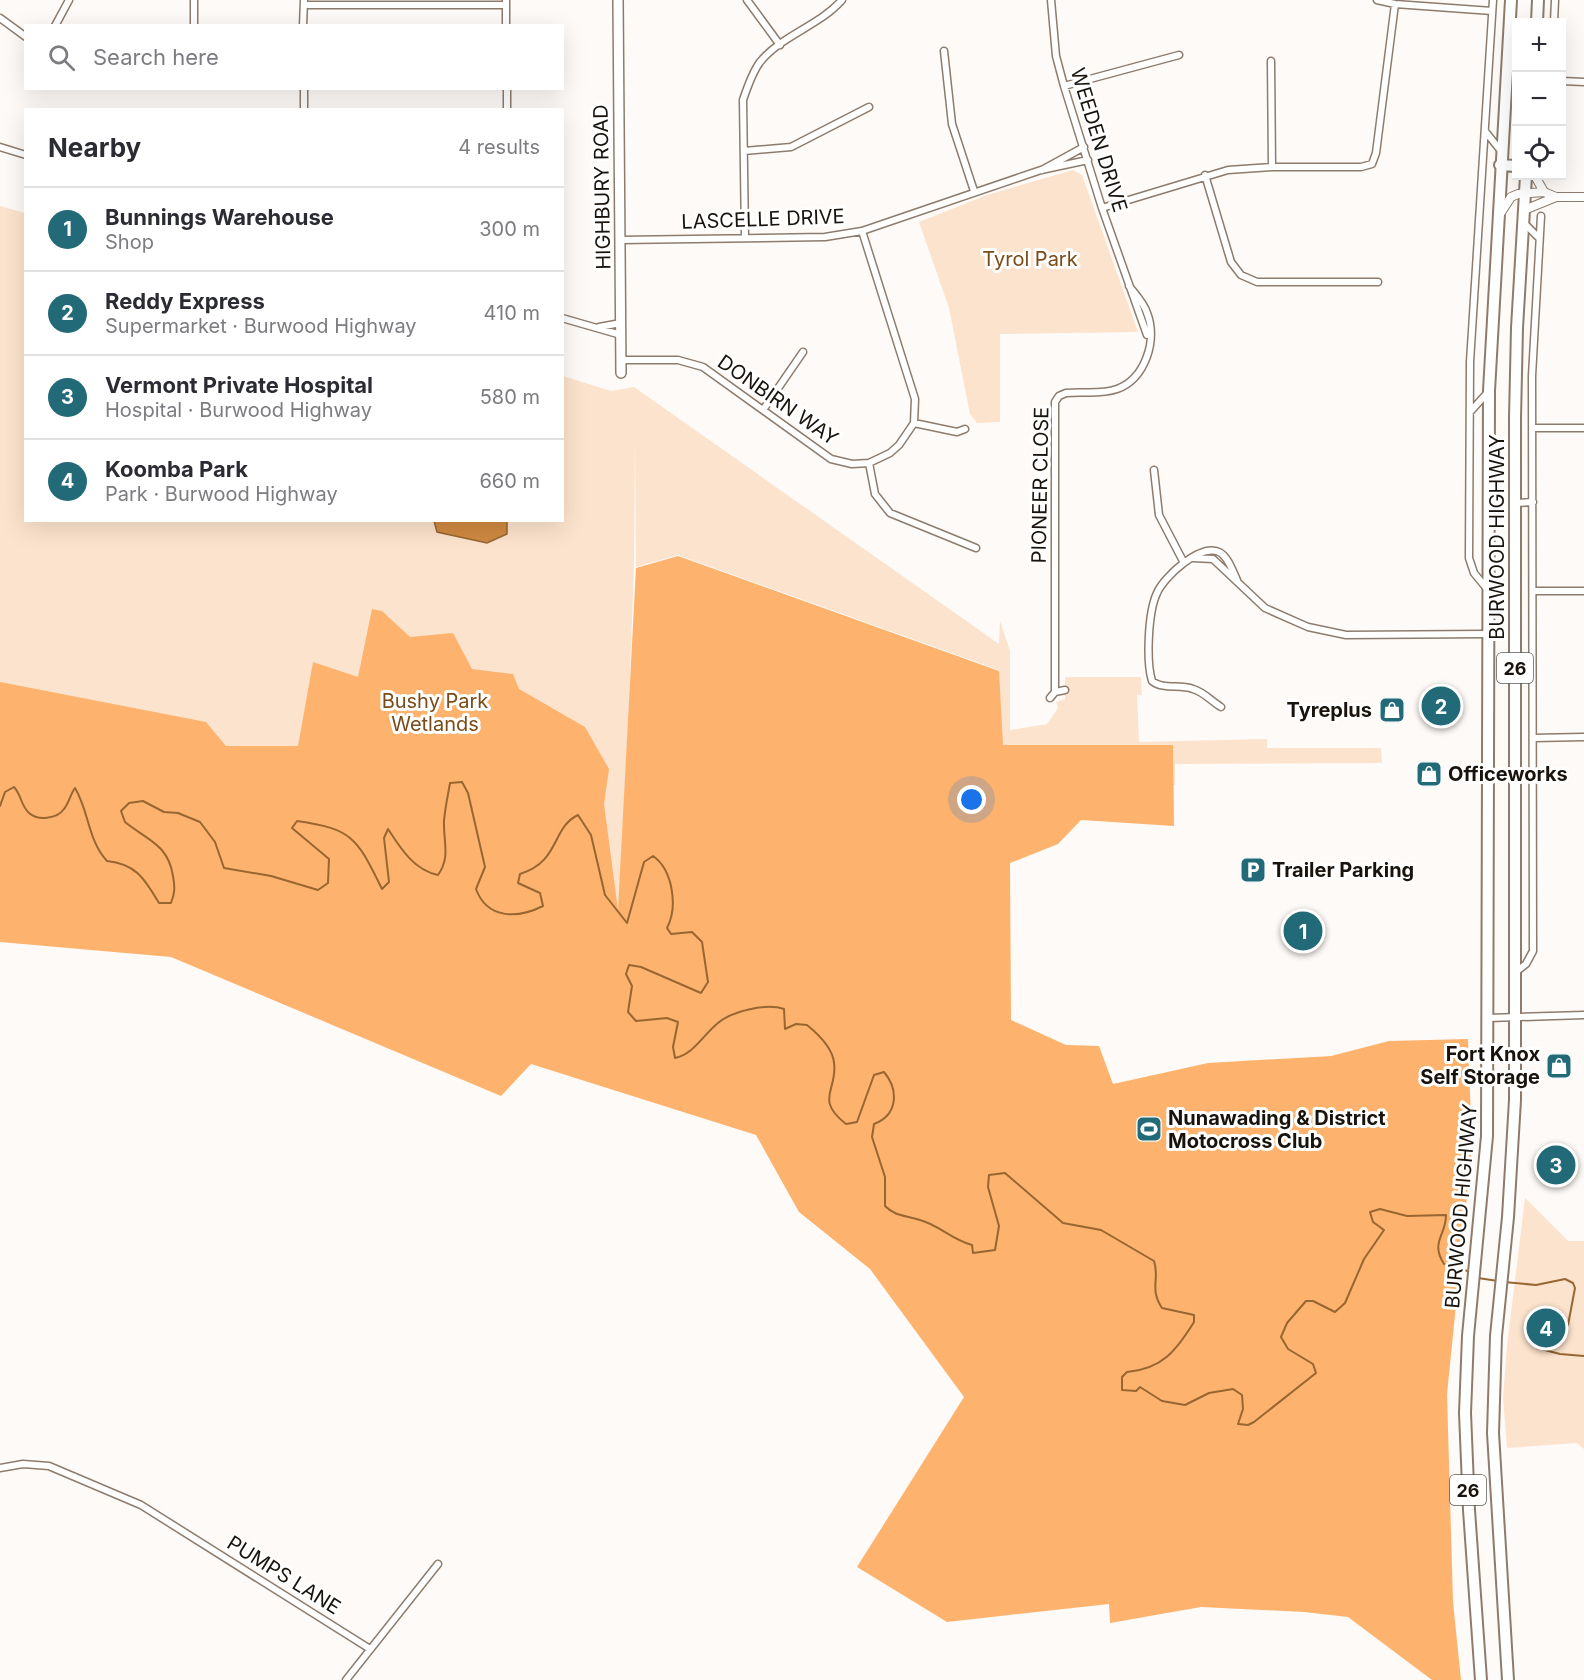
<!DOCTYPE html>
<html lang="en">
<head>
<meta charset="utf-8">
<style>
	body { margin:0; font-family:Inter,sans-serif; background:#f7f7f7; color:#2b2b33 }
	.controls { position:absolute; right:18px; top:18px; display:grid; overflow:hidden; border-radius:0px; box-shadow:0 6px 24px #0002 }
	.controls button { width:54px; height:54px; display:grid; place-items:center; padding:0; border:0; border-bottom:2px solid #e1e1e2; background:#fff; color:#2b2b33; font:30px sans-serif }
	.you { position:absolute; left:972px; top:800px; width:21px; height:21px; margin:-15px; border:4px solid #fff; border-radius:50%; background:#1a73e8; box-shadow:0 0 0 9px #1a73e833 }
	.badge { display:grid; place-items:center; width:39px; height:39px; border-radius:50%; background:#236a78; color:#fff; font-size:20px; font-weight:700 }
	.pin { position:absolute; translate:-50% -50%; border:3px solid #fff; box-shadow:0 2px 6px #0006 }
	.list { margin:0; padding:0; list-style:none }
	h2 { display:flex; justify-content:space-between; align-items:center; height:78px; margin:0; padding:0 24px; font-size:26px }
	h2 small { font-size:20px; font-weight:400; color:#7c7c81 }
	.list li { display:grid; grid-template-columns:39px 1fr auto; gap:18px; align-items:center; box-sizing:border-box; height:84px; padding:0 24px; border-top:2px solid #e1e1e2 }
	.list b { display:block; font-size:22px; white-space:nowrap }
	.list p { margin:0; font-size:20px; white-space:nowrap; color:#7c7c81 }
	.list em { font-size:20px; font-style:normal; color:#7c7c81 }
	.icon { flex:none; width:33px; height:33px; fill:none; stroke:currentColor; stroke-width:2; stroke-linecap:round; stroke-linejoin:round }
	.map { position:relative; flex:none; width:1584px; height:1680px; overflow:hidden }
	.search { position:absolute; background:#fff; box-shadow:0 6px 24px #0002; left:24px; top:24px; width:540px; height:66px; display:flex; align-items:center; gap:15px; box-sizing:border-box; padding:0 21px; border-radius:0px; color:#7c7c81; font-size:22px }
	.panel { position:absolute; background:#fff; box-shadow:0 6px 24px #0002; left:24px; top:108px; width:540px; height:414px; border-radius:0px }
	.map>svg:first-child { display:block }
	.green { fill:#fce3cd }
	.forest { fill:#fdb36d }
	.water { fill:#cf8941; stroke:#986631; stroke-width:1.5 }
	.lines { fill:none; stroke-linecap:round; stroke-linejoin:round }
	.stream { stroke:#986631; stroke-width:2 }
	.minor-casing { stroke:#8d7c6d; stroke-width:9 }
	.tertiary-casing { stroke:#8d7c6d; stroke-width:10 }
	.secondary-casing { stroke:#8d7c6d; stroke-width:12 }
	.trunk-casing { stroke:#8d7c6d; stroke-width:14 }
	.minor { stroke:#fff; stroke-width:6 }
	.tertiary { stroke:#fff; stroke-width:8 }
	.secondary { stroke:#fff; stroke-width:9 }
	.trunk { stroke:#fff; stroke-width:10 }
	.labels { text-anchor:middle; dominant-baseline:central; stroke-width:6; stroke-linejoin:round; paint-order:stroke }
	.shield { fill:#fff; stroke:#5e5a56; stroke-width:1.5 }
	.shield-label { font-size:18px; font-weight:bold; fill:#19130d }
	.street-label { font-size:20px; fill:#19130d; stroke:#fff }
	.park-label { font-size:20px; fill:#7b4b17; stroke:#fff }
	.poi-label { font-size:20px; font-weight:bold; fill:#19130d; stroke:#fff; text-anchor:start }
</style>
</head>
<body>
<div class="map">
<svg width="1584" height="1680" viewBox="0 0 1584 1680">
	<rect width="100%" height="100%" fill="#fefaf7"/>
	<path class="green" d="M1073 170 1082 175 1138 332 1000 334V422L977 423 970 414 949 308 919 222 987 195Z
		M0 206 25 213 26 520H562L563 376 611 391 634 387 999 644 1000 621 1010 651V730L1047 724 1058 708 1056 702 1065 699V677H1141L1142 695H1137L1139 742 1267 739V748H1381L1382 763 1175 764V785H1173V745H1002L999 670 678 555 636 567 635 437 634 567 621 913 0 825Z
		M1525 1198 1568 1241H1584V1449L1577 1443 1507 1448 1503 1398 1507 1346Z"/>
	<path class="forest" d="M678 556 999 671 1003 745H1173L1174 826 1081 820 1058 844 1010 863 1011 1020 1066 1045 1099 1046 1113 1084 1208 1063 1331 1056 1389 1041 1468 1039 1472 1146 1447 1394 1453 1602 1461 1680H1432L1348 1617 1304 1612 1201 1607 1110 1623 1109 1604 947 1622 857 1567 964 1397 870 1269 799 1212 756 1135 531 1064 501 1096 171 957 0 942V682L206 722 226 746H298L313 662 358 677 372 609 382 611 410 637 453 633 472 669 513 674 519 689 585 727 609 769 604 804 618 910 636 568Z"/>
	<path class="water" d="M434 521H507V534L487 543 437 532Z"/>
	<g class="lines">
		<path class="stream" d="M0 806 5 792 14 787C21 794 21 806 29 813 38 821 57 819 64 809 69 803 70 795 75 788 89 811 88 841 107 861 137 864 145 880 159 903H171C175 893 175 887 173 876 168 844 147 840 125 822L121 811 129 803 143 801 164 812 178 813 200 822 215 842 224 868 271 876 318 890 328 883 329 859 292 828 297 821C354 829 357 839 382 889L389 882 384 838 388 829C401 849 414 870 438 875 451 857 443 841 444 821 445 808 448 795 450 783L462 782 468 793 485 867 476 889C487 919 517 919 543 906L540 893 518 883 520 874C561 861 551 828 578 815L591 835 605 895 627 923 644 862 653 856C673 870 678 907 667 928L671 934 692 932 702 942 708 982 701 993 641 967 629 965 626 974 632 986 628 1012 636 1021 667 1018 678 1022 673 1047 675 1058C694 1054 703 1035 718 1023 732 1011 767 1003 784 1009L785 1029 796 1024 807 1025C818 1034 833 1049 834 1063 838 1090 814 1099 846 1124L857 1122 874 1075 884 1072C899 1090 898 1115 874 1124L872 1137 885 1177V1206C896 1217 906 1215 920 1220 939 1225 952 1240 972 1245L973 1253 995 1250 999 1226 988 1187 989 1175 1005 1173 1063 1223 1101 1230 1154 1261C1160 1279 1149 1288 1162 1308L1194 1315V1322C1176 1351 1162 1369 1127 1372L1122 1377V1390L1136 1391 1140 1387 1162 1401 1185 1405 1209 1393 1233 1389 1242 1395 1243 1409 1238 1424 1248 1425 1254 1422 1316 1373 1313 1364 1288 1349 1281 1337 1287 1323 1306 1301H1313L1335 1312 1345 1303 1364 1259 1384 1230 1373 1222 1370 1212 1380 1209 1407 1216 1446 1215C1446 1236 1430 1242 1444 1264L1457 1265 1470 1273
			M1478 1278 1498 1281
			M1504 1282 1536 1285 1565 1279 1573 1283 1575 1288 1568 1325 1549 1337 1536 1339 1537 1348 1560 1354 1584 1356"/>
		<g class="minor-casing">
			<path id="minor" d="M194 0V26
				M506 0V26
				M747 0 780 45
				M1051 0 1056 56 1064 86 1102 208 1147 335
				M1377 0 1395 4 1492 11
				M304 5H506
				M0 18 26 37
				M1554 22 1555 0
				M55 26 69 0
				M303 26 304 0
				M944 51 952 124 974 191
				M1271 61 1272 167
				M1562 81 1584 82
				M1064 86 1179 55
				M304 88V110
				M507 88V110
				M1485 131 1501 151
				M0 147 26 155
				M744 151 791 147 869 107
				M1042 170 1084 147
				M1205 175 1231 262 1241 275 1257 282H1378
				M1102 208 1228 170 1272 167H1361L1372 164 1376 153 1395 4
				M1524 223 1539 238
				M745 238 743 100C747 88 752 73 760 62 782 35 819 26 842 0
				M620 240 825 237 862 231 1041 170 1088 160
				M562 318 621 335
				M599 327 621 323
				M621 360H678L703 367 831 459 852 464 869 463 890 453 899 445 914 423 915 399 862 231
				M763 410 803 352
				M1470 412 1489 391
				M914 423 957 432 965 429
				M1532 428H1584
				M869 463 875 494 890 513 976 548
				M1154 470 1159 515 1184 563
				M1515 503 1533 502
				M1193 558 1213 559 1265 608 1308 627 1346 635 1487 634
				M1488 590 1474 573 1469 558 1470 362 1493 0
				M1533 591H1584
				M1055 692V402L1059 396 1066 393C1083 391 1100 395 1117 389 1145 379 1158 340 1147 313 1144 303 1136 295 1129 286
				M1050 698 1055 692 1065 690
				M1221 707C1211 701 1204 692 1193 689 1179 684 1163 690 1152 681 1146 661 1148 612 1157 593 1164 577 1200 543 1219 552 1228 556 1233 572 1237 580
				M1533 738 1584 737
				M1517 971 1526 964 1533 951 1532 376 1541 216
				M1488 1018 1584 1015
				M0 1468 23 1464 49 1466 141 1505 370 1649
				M346 1680 438 1564"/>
		</g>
		<g class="tertiary-casing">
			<path id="tertiary" d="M1535 176 1544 192
				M1524 210 1556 197
				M1500 214 1511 197 1518 194 1544 192 1556 197H1584"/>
		</g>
		<g class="secondary-casing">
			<path id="secondary" d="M618 0 621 373"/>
		</g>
		<g class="trunk-casing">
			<path id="trunk" d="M1537 22 1538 0
				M1500 165 1516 166
				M1481 1680 1469 1510 1465 1413 1468 1336 1487 1136 1489 391 1511 0
				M1508 1680 1493 1433 1496 1336 1508 1217 1515 1100V418L1517 328 1526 176"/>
		</g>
		<use href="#minor" class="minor"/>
		<use href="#tertiary" class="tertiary"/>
		<use href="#secondary" class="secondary"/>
		<use href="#trunk" class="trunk"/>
	</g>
	<defs>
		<g id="shop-square" transform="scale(1.35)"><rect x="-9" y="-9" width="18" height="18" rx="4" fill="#236a78" stroke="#fff"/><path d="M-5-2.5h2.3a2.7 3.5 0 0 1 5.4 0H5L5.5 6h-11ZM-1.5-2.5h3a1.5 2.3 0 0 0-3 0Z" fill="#fff"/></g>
		<g id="parking-square" transform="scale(1.35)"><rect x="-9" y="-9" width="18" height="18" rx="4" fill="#236a78" stroke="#fff"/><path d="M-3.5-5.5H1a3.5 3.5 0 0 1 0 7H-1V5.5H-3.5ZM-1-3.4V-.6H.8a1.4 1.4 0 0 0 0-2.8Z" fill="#fff"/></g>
		<g id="stadium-square" transform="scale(1.35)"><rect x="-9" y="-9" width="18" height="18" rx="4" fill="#236a78" stroke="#fff"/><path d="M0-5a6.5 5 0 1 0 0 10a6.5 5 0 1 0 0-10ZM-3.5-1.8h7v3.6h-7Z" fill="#fff"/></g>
	</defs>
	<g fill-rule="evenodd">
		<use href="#shop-square" x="1392" y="710"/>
		<use href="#shop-square" x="1429" y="774"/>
		<use href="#parking-square" x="1253" y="870"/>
		<use href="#shop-square" x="1559" y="1066"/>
		<use href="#stadium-square" x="1149" y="1129"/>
	</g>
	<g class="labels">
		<g class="shield">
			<rect x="1497" y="653" width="36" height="30" rx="4.5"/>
			<rect x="1450" y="1475" width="36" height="30" rx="4.5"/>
		</g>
		<g class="shield-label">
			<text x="1515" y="668">26</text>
			<text x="1468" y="1490">26</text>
		</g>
		<g class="street-label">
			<text transform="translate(1099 140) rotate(73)">WEEDEN DRIVE</text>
			<text transform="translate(602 187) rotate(-91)">HIGHBURY ROAD</text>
			<text transform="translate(763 219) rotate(-2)">LASCELLE DRIVE</text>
			<text transform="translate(778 400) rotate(35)">DONBIRN WAY</text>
			<text transform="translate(1040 485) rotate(-89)">PIONEER CLOSE</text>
			<text transform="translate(1497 537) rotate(-90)">BURWOOD HIGHWAY</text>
			<text transform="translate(1461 1206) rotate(-85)">BURWOOD HIGHWAY</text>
			<text transform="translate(284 1575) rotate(32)">PUMPS LANE</text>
		</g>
		<g class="park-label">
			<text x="1030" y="259">Tyrol Park</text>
			<text x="435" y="701">Bushy Park<tspan x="435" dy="23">Wetlands</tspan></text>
		</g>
		<g class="poi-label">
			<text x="1372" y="710" text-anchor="end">Tyreplus</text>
			<text x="1448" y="774">Officeworks</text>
			<text x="1272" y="870">Trailer Parking</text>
			<text x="1540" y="1054" text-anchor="end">Fort Knox<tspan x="1540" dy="23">Self Storage</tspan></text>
			<text x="1168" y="1118">Nunawading &amp; District<tspan x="1168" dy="23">Motocross Club</tspan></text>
		</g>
	</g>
</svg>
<div class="controls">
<button>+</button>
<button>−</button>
<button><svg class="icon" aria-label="locate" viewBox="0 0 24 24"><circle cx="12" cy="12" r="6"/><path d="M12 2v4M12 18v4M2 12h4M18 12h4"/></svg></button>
</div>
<div class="you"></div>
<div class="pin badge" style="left:1303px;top:931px">1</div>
<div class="pin badge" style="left:1441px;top:706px">2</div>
<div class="pin badge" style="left:1556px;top:1165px">3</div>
<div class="pin badge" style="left:1546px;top:1328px">4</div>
<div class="search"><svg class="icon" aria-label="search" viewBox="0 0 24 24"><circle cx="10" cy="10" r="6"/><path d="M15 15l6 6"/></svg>Search here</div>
<section class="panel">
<h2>Nearby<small>4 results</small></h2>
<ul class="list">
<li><span class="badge">1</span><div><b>Bunnings Warehouse</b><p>Shop</p></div><em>300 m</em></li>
<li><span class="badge">2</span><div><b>Reddy Express</b><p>Supermarket · Burwood Highway</p></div><em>410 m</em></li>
<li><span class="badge">3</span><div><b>Vermont Private Hospital</b><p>Hospital · Burwood Highway</p></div><em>580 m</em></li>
<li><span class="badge">4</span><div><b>Koomba Park</b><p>Park · Burwood Highway</p></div><em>660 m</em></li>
</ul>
</section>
</div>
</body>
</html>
